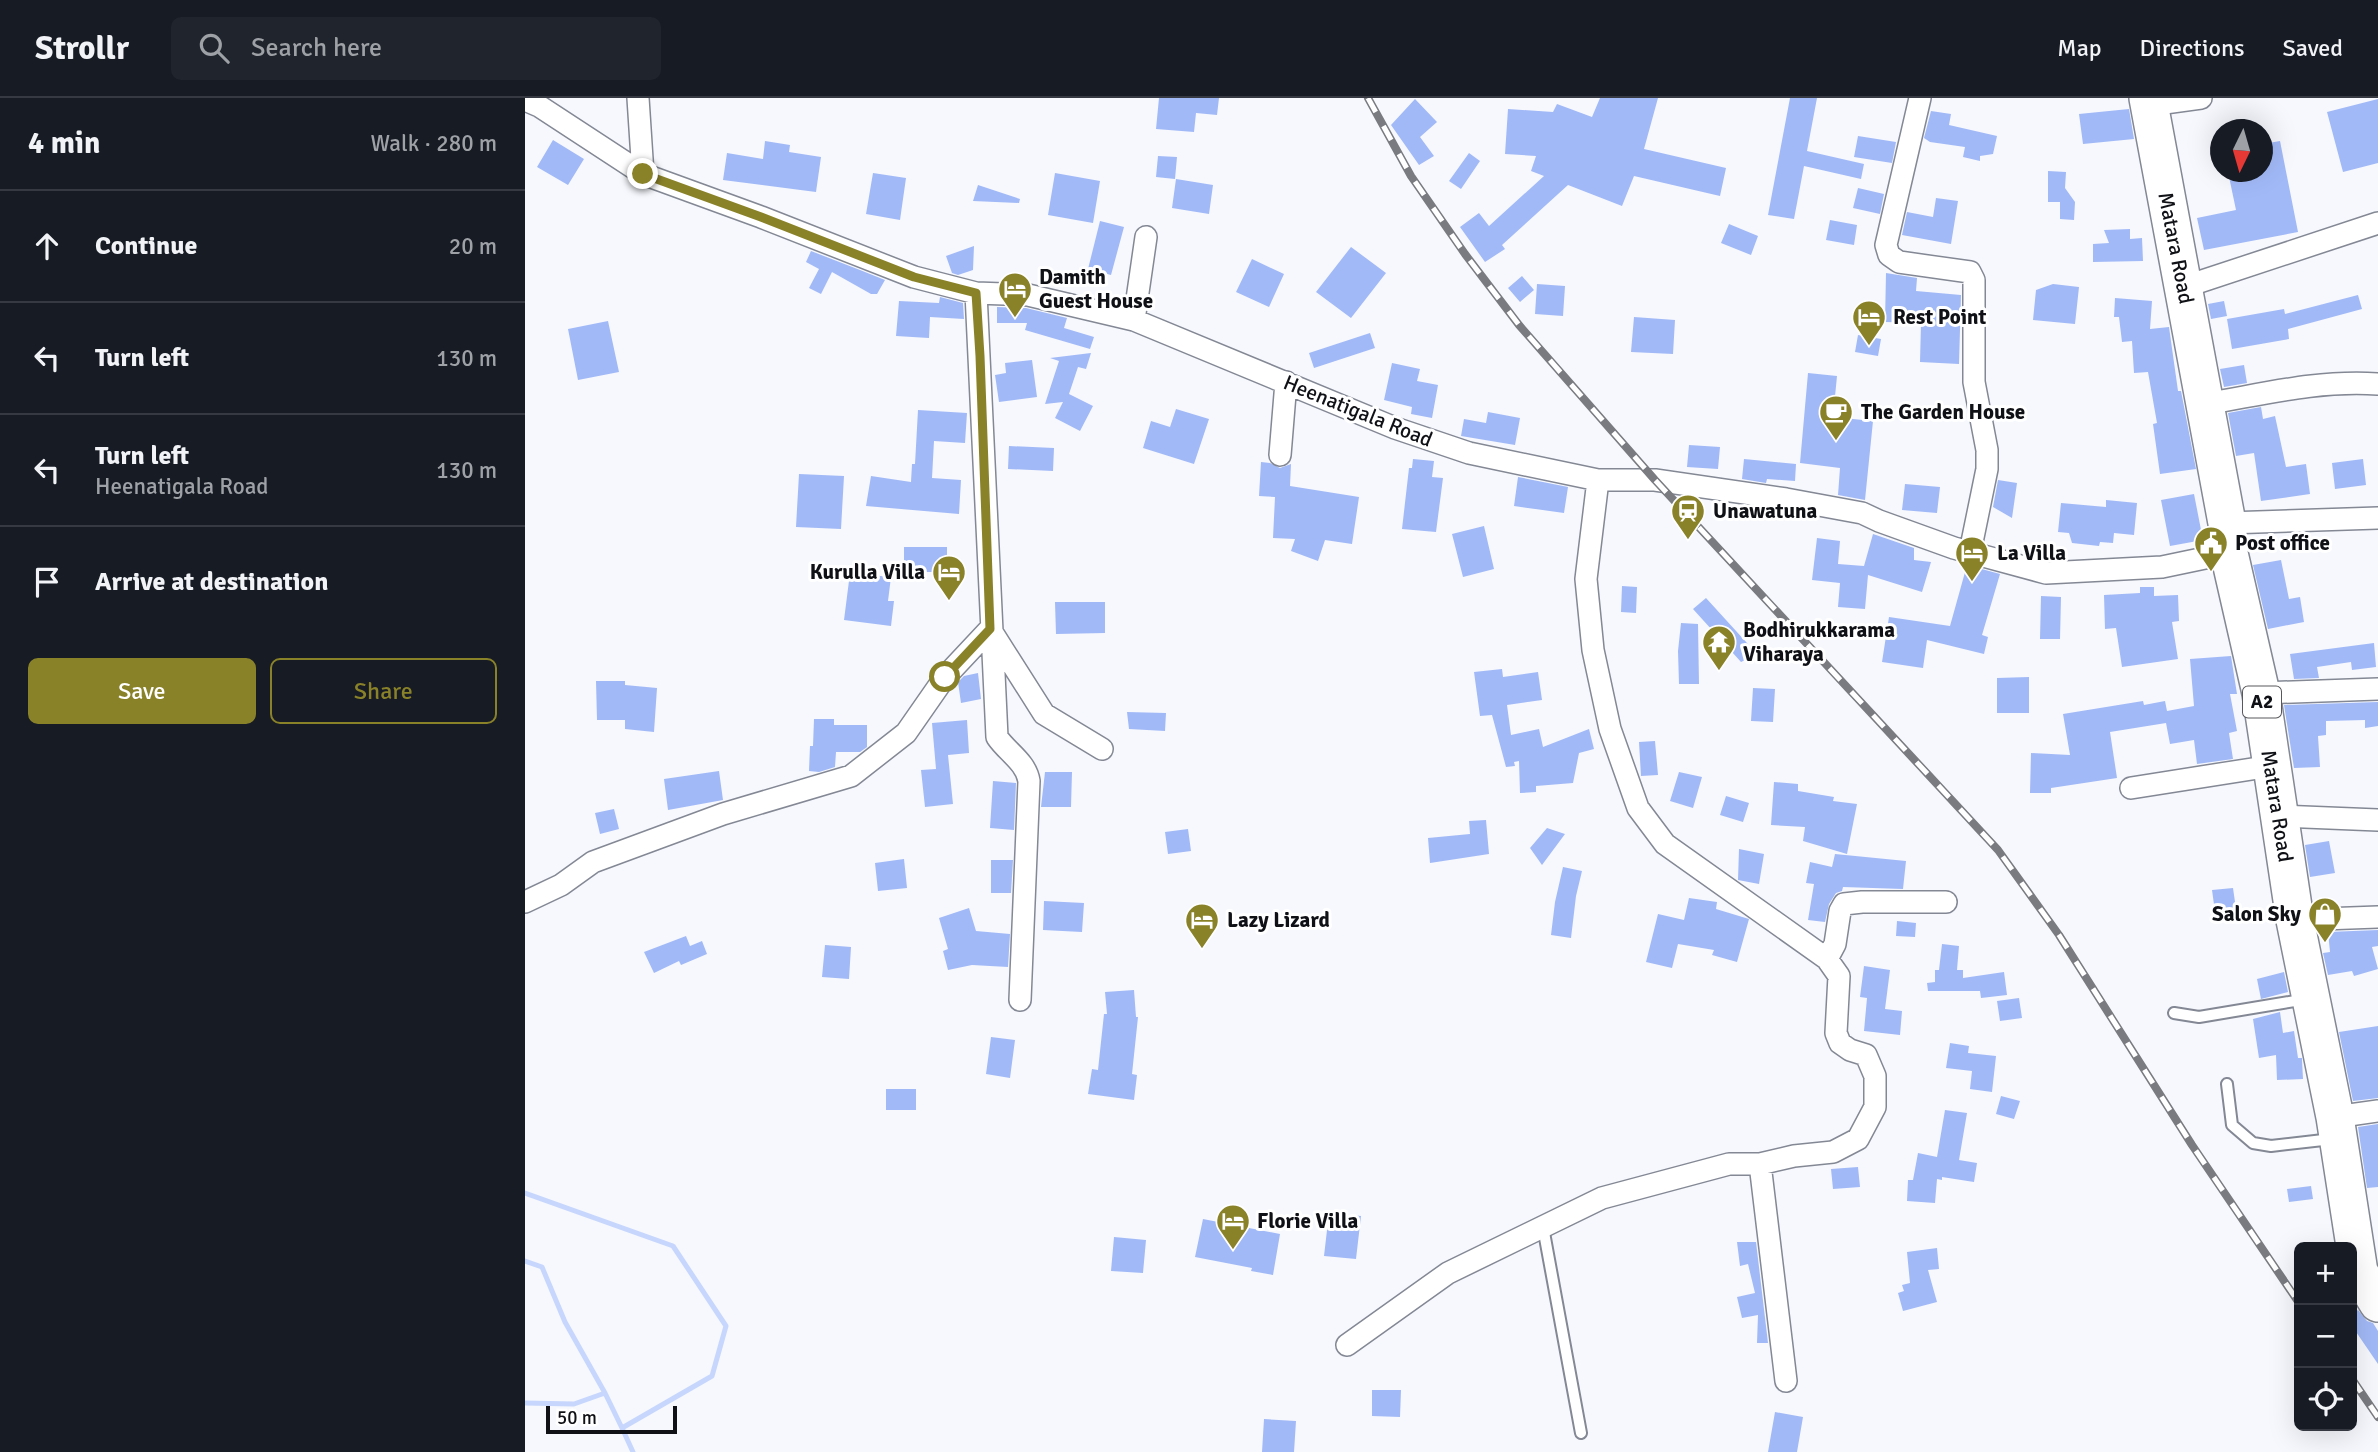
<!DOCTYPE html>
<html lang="en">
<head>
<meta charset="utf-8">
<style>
	body { margin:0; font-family:Signika,sans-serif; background:#20242c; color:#f1f3f6 }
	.controls { position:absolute; right:21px; bottom:21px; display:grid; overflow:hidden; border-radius:10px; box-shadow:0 7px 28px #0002 }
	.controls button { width:63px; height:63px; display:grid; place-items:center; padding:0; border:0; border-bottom:2px solid #363941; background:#171b24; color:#f1f3f6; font:35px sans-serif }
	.compass { position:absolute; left:1685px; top:21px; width:63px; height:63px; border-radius:50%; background:#171b24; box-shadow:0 7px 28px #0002; rotate:185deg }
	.scale { position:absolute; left:21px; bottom:18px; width:131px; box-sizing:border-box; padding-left:7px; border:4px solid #101116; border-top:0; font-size:19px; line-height:24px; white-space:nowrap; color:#101116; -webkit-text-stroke:5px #fff; paint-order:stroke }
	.stop { position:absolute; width:21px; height:21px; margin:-16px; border:5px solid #8a8229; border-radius:50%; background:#fff }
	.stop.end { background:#8a8229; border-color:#fff; box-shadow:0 2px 7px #0008 }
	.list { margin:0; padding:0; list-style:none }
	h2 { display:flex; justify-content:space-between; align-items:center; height:91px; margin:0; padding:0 28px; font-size:30px }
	h2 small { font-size:23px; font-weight:400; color:#9ea1a6 }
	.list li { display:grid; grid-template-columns:46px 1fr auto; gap:21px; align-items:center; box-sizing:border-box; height:112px; padding:0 28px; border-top:2px solid #363941 }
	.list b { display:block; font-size:26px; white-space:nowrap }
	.list p { margin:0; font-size:23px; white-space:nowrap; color:#9ea1a6 }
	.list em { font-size:23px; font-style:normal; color:#9ea1a6 }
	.actions { display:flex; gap:14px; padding:21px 28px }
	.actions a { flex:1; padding:16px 0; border:2px solid #8a8229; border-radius:10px; text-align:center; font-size:24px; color:#8a8229 }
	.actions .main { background:#8a8229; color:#fff }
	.icon { flex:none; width:38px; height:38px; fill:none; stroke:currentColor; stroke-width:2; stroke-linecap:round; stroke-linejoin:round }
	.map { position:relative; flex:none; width:1853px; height:1354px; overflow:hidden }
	header { display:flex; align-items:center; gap:42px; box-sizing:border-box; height:98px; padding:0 35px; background:#171b24; border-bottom:2px solid #363941 }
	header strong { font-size:33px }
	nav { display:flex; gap:38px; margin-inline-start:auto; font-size:24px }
	.search { width:490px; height:63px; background:#20242c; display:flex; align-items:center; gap:18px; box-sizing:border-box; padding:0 24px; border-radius:10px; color:#9ea1a6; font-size:26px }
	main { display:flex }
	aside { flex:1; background:#171b24 }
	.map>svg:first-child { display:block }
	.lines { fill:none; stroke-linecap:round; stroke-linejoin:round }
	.stream { stroke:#c7d6fc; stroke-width:5 }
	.building { fill:#a1b9f7 }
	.lane-casing { stroke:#838894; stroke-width:14 }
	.street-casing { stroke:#838894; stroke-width:24 }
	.highway-casing { stroke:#838894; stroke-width:40 }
	.lane { stroke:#fff; stroke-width:10 }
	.street { stroke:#fff; stroke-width:21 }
	.highway { stroke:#fff; stroke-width:37 }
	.rail-casing { stroke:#797b80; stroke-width:8 }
	.rail { stroke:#fff; stroke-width:5; stroke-dasharray:16; stroke-linecap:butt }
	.route { stroke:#8a8229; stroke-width:9 }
	.labels { text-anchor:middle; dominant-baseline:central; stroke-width:6; stroke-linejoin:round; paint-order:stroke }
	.shield { fill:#fff; stroke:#58585c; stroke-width:2 }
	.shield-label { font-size:19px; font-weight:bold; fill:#101116 }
	.street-label { font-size:21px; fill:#101116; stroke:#fff }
	.poi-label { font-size:21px; font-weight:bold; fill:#101116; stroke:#fff; text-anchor:start }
</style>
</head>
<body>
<header>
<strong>Strollr</strong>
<div class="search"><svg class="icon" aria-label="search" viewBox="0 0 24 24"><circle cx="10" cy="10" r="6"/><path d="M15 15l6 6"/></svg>Search here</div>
<nav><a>Map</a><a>Directions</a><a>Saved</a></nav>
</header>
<main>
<aside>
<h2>4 min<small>Walk · 280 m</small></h2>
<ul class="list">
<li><svg class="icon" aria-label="ahead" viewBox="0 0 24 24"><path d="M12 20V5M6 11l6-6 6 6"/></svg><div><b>Continue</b></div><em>20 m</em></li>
<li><svg class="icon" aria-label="left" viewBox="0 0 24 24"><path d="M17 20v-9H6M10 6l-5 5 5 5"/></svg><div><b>Turn left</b></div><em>130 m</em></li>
<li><svg class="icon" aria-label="left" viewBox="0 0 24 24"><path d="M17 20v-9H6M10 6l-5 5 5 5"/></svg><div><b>Turn left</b><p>Heenatigala Road</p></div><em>130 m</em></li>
<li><svg class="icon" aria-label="arrive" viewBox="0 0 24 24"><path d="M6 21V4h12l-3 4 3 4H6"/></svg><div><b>Arrive at destination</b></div></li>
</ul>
<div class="actions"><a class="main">Save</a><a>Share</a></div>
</aside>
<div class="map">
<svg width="1853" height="1354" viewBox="0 0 1853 1354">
	<rect width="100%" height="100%" fill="#f6f8fd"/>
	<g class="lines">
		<path class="stream" d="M0 1095 148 1148 201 1228 187 1278 97 1330 108 1354
			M0 1163 17 1169 40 1224 80 1295 97 1330
			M0 1305 49 1306 80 1295"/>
	</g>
	<path class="building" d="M634 0H694L692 17 671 15 669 34 631 31Z
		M1075 0H1133L1119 51 1201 70 1195 98 1109 78 1097 108 1043 87 977 147 980 151 960 164 935 129 954 115 964 128 1019 78 1006 73 1011 58 980 56 983 11 1028 14 1032 6 1067 19Z
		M1265 0H1292L1282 53 1339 66 1336 81 1279 68 1269 121 1243 117Z
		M890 1 912 24 895 39 909 58 894 67 866 27Z
		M1853 1V65L1818 74 1802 14Z
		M1604 11 1609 41 1558 46 1554 16Z
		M1406 13 1426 16 1424 27 1472 38 1468 56 1455 58V63L1438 59 1440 49 1405 44 1399 40Z
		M1333 38 1371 44 1367 65 1329 59Z
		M28 42 59 61 43 87 12 69Z
		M240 43 265 47 264 54 296 59 291 94 198 82 202 55 238 61Z
		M1755 43 1773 134 1679 152 1672 120 1711 112 1703 74H1738V46Z
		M944 55 955 63 936 91 924 83Z
		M633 58 652 59 650 81 631 79Z
		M1523 73 1541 74 1540 90 1550 104 1549 122 1535 121V104H1523Z
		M348 75 381 80 375 122 341 116Z
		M530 75 575 83 568 125 523 117Z
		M651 81 688 87 684 116 647 110Z
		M453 87 495 101 494 105 448 103Z
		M1333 90 1359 96 1355 116 1328 110Z
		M1411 100 1433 103 1426 146 1377 137 1382 114 1408 119Z
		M1305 122 1332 127 1329 147 1301 142Z
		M575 123 599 129 586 177 563 171Z
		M1204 126 1233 138 1226 157 1196 145Z
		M1605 131V141L1617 140 1618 163 1568 164V146L1584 145 1579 132Z
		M449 148 448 172 433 177 427 175 421 158Z
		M826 149 861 175 826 220 791 194Z
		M286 153 335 172 360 182 352 196H346L307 174 296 196 284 190 294 171 281 164Z
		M727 161 759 176 744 209 711 194Z
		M1361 175 1392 180 1391 193 1436 197 1434 266 1395 264 1396 225 1360 224Z
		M997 178 1009 192 995 204 983 190Z
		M1012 186 1040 188 1038 218 1010 216Z
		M1528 186 1554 189 1550 226 1508 222 1511 192Z
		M1833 197 1837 211 1763 231 1764 241 1707 251 1702 221 1759 211 1760 216Z
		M415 199 438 205 439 221 405 219 404 240 371 238 374 203 414 205Z
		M1590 200 1627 203 1625 231 1644 229 1653 293H1656L1671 371 1635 376 1628 326 1632 325 1623 274 1609 275 1607 243 1597 244 1594 219H1589Z
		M1699 203 1702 218 1686 221 1683 206Z
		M472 209 501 210 542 220 539 230 569 239 565 251 500 232 502 225H472Z
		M1109 219 1150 222 1148 256 1106 254Z
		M83 223 94 274 53 282 43 231Z
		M845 235 850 250 789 270 784 255Z
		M1333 237 1356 241 1353 258 1330 254Z
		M566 255 561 271 553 269 544 296 568 308 555 333 530 320 538 304 520 306 534 263 525 260Z
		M507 262 512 299 474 304 470 277 481 275 480 265Z
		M867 265 895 271 892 283 913 287 907 320 886 316 887 309 859 302Z
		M1719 267 1722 285 1699 289 1695 271Z
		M1283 275 1312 278 1308 319 1348 323 1340 402 1313 397 1315 370 1275 365Z
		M1736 309 1738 321 1750 318 1761 369 1781 366 1785 396 1736 403 1729 355 1711 358 1703 315Z
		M651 311 684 321 669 366 618 350 626 323 645 329Z
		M393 312 442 315 440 345 409 343 407 380 436 382 434 416 341 408 346 378 386 384 387 366H390Z
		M963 314 995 320 990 347 936 338 939 321 961 325Z
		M1164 347 1195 349 1193 371 1162 369Z
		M484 348 529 350 528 373 483 371Z
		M888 361 909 363 907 379 918 380 911 434 877 431 884 370H887Z
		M1219 361 1271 366 1270 383 1242 381 1241 385 1217 381Z
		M1838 361 1841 387 1810 391 1807 365Z
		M736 364 745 365 755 370 766 366 765 388 834 399 827 446 800 442 793 463 766 453 770 441 748 440 750 399 734 398Z
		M274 376 319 378 316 431 271 429Z
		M993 379 1043 389 1039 415 989 408Z
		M1473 382 1492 385 1487 420 1468 409Z
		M1380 386 1415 389 1412 415 1377 412Z
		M1669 396 1678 442 1645 448 1636 402Z
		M1581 402 1612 405 1609 437 1589 435 1588 445 1575 444 1574 448 1547 445 1544 435 1533 434 1536 405 1581 409Z
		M959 428 969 471 938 479 927 436Z
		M1348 436 1389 450V462L1406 464 1397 494 1343 477 1340 511 1313 509 1315 485 1287 482 1292 440 1315 443 1313 466 1339 468Z
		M379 449H422V474H379Z
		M1756 462 1764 501 1775 499 1779 524 1743 531 1728 467Z
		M1442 467 1475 476 1457 537 1463 539 1459 556 1402 542 1398 570 1357 564 1364 519 1425 528Z
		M325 475 366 479 363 503H369L366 528 319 522Z
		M1097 488 1112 489 1111 515 1096 514Z
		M1615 489H1629V498L1653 497 1654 523 1647 524 1653 561 1597 569 1591 530 1580 531 1579 497 1615 495Z
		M1516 498 1536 499 1535 541H1515Z
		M1181 500 1232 556 1216 564 1168 511Z
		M530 504H580V535L531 536Z
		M1156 525 1173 526 1174 586H1154L1153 553Z
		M1849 545 1851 569 1827 572 1826 564 1792 569 1794 580 1769 581 1765 556Z
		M1706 558 1712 596H1705L1712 633 1704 635 1708 661 1672 666 1669 642 1645 646 1641 625 1585 634 1592 680 1526 690V695H1505L1506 655 1545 657 1538 616 1618 603 1619 607 1640 603 1642 613 1669 608 1665 561Z
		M977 571 978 579 1013 574 1017 602 982 607 986 637 1014 631 1018 649 1064 631 1069 651 1054 655 1048 685 1011 688V694L995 695 994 663 989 664 990 668 981 669 967 617 955 618 949 574Z
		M453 575 456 601 436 605 433 584 439 578Z
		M1504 579V615H1472V580Z
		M71 583H100V587L132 590 129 634 100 631V622H72Z
		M1228 590 1250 591 1248 624 1226 623Z
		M1853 604V628L1840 630V622L1801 623V637L1793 638 1795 669 1769 670 1759 607Z
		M602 614 641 615 640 633 604 631Z
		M289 621H309V627H342V649L335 654H311L310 669 294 674 284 673 285 648H288Z
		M442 622 444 655 423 657 428 706 400 709 396 672 411 671 407 625Z
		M1130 643 1133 677 1116 678 1114 644Z
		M194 673 198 702 143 712 139 681Z
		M520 674H547L546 709H516Z
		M1154 674 1177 679 1168 710 1145 703Z
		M468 683 491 685 489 732 465 730Z
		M1249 684 1273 686V693L1309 699 1308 703 1332 706 1322 756 1278 743 1280 729 1246 727Z
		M1201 698 1224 705 1218 724 1195 717Z
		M89 711 94 731 75 736 70 715Z
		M961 722 964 756 905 765 903 740 945 736 944 723Z
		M1022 730 1040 736 1017 767 1005 750Z
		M663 731 666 753 643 756 640 734Z
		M1804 743 1810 775 1785 779 1780 747Z
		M1214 751 1239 756 1234 786 1213 782Z
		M1310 756 1381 763 1378 791 1318 789 1317 793 1311 795 1304 806 1300 824 1283 822 1289 786 1281 785 1285 764 1307 769Z
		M379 761 382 790 353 793 350 765Z
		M466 762H488L486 795H466Z
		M1038 769 1057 773 1051 798 1046 840 1026 837 1030 804Z
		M1708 790 1712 818 1691 821 1687 792Z
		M1164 800 1192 804 1191 811 1224 821 1212 864 1187 857 1189 852 1153 846 1147 870 1121 864 1133 816 1159 822Z
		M519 803 559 805 557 834 518 832Z
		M444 810 451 833 485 836 483 869 447 867 423 872 418 853 423 851 414 820Z
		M1372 823 1391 825 1390 839 1371 838Z
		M1853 832V848L1847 849 1853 871 1829 878 1827 873 1803 877 1798 855 1805 854 1803 834Z
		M161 838 165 848 177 843 182 856 156 867 154 863 129 875 119 854Z
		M1417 846 1434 848 1432 872H1438V880L1479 874 1482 897 1456 900 1455 893H1403L1402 885 1410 884V872H1414Z
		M300 847 326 849 324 881 297 879Z
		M1339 868 1365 872 1360 911 1377 913 1375 937 1339 933 1342 900 1335 899Z
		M1759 874 1763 894 1736 901 1732 881Z
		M609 892 611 919H613L607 976 612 977 609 1002 563 996 567 971 573 972 579 916H582L580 894Z
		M1494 900 1497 920 1475 923 1472 903Z
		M1755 914 1758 935 1769 933 1773 960H1777V962L1778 981 1752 982 1751 957 1734 960 1728 921Z
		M1853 928V1000L1828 1003 1814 934Z
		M466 939 490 942 485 980 461 976Z
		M1425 945 1444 948 1443 955 1471 958 1467 994 1445 991 1447 973 1421 970Z
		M361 991H391V1012H361Z
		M1476 998 1495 1003 1489 1021 1471 1016Z
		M1420 1012 1442 1015 1434 1062 1452 1065 1449 1084 1417 1079V1082L1412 1081 1410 1105 1382 1103 1383 1082H1388L1393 1055 1412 1059Z
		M1853 1026V1089L1842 1090 1833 1029Z
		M1333 1069 1335 1089 1308 1091 1306 1071Z
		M1786 1088 1788 1101 1764 1104 1762 1091Z
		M804 1115 836 1118 831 1161 799 1158Z
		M678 1121 755 1136 748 1177 726 1173 727 1170 670 1159Z
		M589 1139 621 1142 618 1175 586 1173Z
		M1212 1144H1231L1243 1245H1232L1233 1217 1217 1220 1212 1199 1230 1195 1223 1166 1215 1168Z
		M1412 1150 1414 1171 1403 1172 1412 1204 1378 1213 1373 1195 1379 1193 1377 1187 1385 1185 1382 1154Z
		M1833 1212 1842 1223 1848 1225 1853 1233V1266L1827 1228V1216Z
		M847 1292H876L875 1319 847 1318Z
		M1250 1314 1278 1319 1272 1354H1243Z
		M739 1321 771 1323 769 1354H737Z"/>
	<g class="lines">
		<g class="lane-casing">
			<path id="lane" d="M1649 915 1674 919 1782 901
				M1702 986 1707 1027 1728 1045 1746 1048 1807 1041
				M1018 1129 1056 1335"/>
		</g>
		<g class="street-casing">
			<path id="street" d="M113 0 118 76
				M1395 0 1361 147 1364 157 1374 164 1445 174 1449 182V284L1462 352V371L1445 454
				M0 2 14 8 118 76 236 119 389 179 451 195 503 197 609 222 870 330 944 355 1073 382H1130L1261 401 1337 415 1354 423 1429 450 1521 475 1637 469 1704 455
				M1625 7 1676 0
				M1659 189 1853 125
				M451 195 472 639C482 654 501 664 504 683L495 902
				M609 222 621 139
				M1680 306C1740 296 1791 282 1853 286
				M755 357 761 284
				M1702 425 1853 420
				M1736 595 1853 591
				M1606 690 1746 668
				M1753 718 1853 722
				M0 804 36 787 68 764 198 716 326 678 381 635 420 579 465 531 519 616 577 651
				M1770 822 1853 819
				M1302 861 1310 846 1315 813 1319 806 1337 804H1421
				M1810 1019 1853 1013
				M1235 1066 1261 1283
				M822 1247 923 1175 1077 1100 1204 1066H1235L1269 1058 1308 1054 1333 1041 1350 1009V978L1341 957 1325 952 1315 945 1311 935 1314 878 1302 861 1140 746 1113 710 1085 631 1068 552 1061 481 1073 382"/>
		</g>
		<g class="highway-casing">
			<path id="highway" d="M1623 0 1702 425 1704 455 1736 595 1770 822 1810 1019 1834 1174 1853 1205"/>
		</g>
		<use href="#lane" class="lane"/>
		<use href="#street" class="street"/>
		<use href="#highway" class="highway"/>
		<g class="rail-casing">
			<path id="rail" d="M843 0 886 78 940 156 994 227 1130 382 1473 752 1534 837 1667 1047 1774 1205
				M1827 1281 1853 1319"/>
		</g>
		<use href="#rail" class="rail"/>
	</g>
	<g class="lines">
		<path class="route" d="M118 76 236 119 389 179 451 195 455 258 465 531 420 579"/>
	</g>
	<defs>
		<g id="hotel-pin" transform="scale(1.75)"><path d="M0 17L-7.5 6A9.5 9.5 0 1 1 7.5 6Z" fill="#8a8229" stroke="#fff"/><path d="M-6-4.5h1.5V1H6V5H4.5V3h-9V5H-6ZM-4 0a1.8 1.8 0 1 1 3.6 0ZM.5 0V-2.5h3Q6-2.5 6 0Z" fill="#fff"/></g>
		<g id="cafe-pin" transform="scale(1.75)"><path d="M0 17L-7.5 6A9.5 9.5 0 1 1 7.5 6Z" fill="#8a8229" stroke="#fff"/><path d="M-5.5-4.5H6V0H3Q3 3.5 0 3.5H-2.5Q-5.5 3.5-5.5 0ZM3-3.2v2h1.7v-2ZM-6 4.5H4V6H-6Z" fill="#fff"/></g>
		<g id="station-pin" transform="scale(1.75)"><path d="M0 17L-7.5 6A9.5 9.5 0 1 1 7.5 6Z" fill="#8a8229" stroke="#fff"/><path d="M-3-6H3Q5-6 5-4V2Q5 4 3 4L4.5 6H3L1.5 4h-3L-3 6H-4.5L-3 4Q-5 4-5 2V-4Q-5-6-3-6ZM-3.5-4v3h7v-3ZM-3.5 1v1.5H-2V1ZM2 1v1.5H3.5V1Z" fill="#fff"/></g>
		<g id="civic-pin" transform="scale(1.75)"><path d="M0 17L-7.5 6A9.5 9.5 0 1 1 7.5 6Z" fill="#8a8229" stroke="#fff"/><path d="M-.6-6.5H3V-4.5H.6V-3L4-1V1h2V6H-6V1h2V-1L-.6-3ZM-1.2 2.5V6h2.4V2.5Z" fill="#fff"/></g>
		<g id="temple-pin" transform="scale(1.75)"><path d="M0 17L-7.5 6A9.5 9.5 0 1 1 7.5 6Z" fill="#8a8229" stroke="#fff"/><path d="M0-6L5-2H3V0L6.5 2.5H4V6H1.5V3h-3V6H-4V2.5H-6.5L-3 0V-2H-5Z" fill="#fff"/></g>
		<g id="shop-pin" transform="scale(1.75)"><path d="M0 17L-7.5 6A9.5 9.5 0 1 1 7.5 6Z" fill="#8a8229" stroke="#fff"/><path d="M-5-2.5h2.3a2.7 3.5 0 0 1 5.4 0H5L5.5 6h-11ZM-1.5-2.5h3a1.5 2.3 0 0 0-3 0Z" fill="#fff"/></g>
	</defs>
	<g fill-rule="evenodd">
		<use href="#hotel-pin" x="490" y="191"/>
		<use href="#hotel-pin" x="1344" y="219"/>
		<use href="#cafe-pin" x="1311" y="314"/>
		<use href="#station-pin" x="1163" y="413"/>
		<use href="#civic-pin" x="1686" y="445"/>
		<use href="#hotel-pin" x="1447" y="455"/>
		<use href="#hotel-pin" x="424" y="474"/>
		<use href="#temple-pin" x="1194" y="544"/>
		<use href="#shop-pin" x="1800" y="816"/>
		<use href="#hotel-pin" x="677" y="822"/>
		<use href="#hotel-pin" x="708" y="1123"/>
	</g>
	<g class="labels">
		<rect class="shield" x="1718" y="588.5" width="38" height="31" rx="5"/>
		<g class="shield-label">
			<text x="1737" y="604">A2</text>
		</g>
		<g class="street-label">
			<text transform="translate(1651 150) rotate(79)">Matara Road</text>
			<text transform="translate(833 313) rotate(22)">Heenatigala Road</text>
			<text transform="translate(1752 708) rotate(81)">Matara Road</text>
		</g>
		<g class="poi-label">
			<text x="514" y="179">Damith<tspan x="514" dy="24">Guest House</tspan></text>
			<text x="1368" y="219">Rest Point</text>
			<text x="1336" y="314">The Garden House</text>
			<text x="1188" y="413">Unawatuna</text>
			<text x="1710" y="445">Post office</text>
			<text x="1472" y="455">La Villa</text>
			<text x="400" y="474" text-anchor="end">Kurulla Villa</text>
			<text x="1218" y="532">Bodhirukkarama<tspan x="1218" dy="24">Viharaya</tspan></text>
			<text x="1776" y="816" text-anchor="end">Salon Sky</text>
			<text x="702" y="822">Lazy Lizard</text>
			<text x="732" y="1123">Florie Villa</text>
		</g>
	</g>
</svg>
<div class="controls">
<button>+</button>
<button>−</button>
<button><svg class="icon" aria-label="locate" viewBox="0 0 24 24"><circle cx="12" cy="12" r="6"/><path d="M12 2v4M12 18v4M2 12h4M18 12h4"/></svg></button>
</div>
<svg class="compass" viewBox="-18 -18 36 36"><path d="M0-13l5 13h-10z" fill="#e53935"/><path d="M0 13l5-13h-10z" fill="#9ea1a6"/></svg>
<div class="scale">50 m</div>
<div class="stop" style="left:420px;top:579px"></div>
<div class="stop end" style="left:118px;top:76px"></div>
</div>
</main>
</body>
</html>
